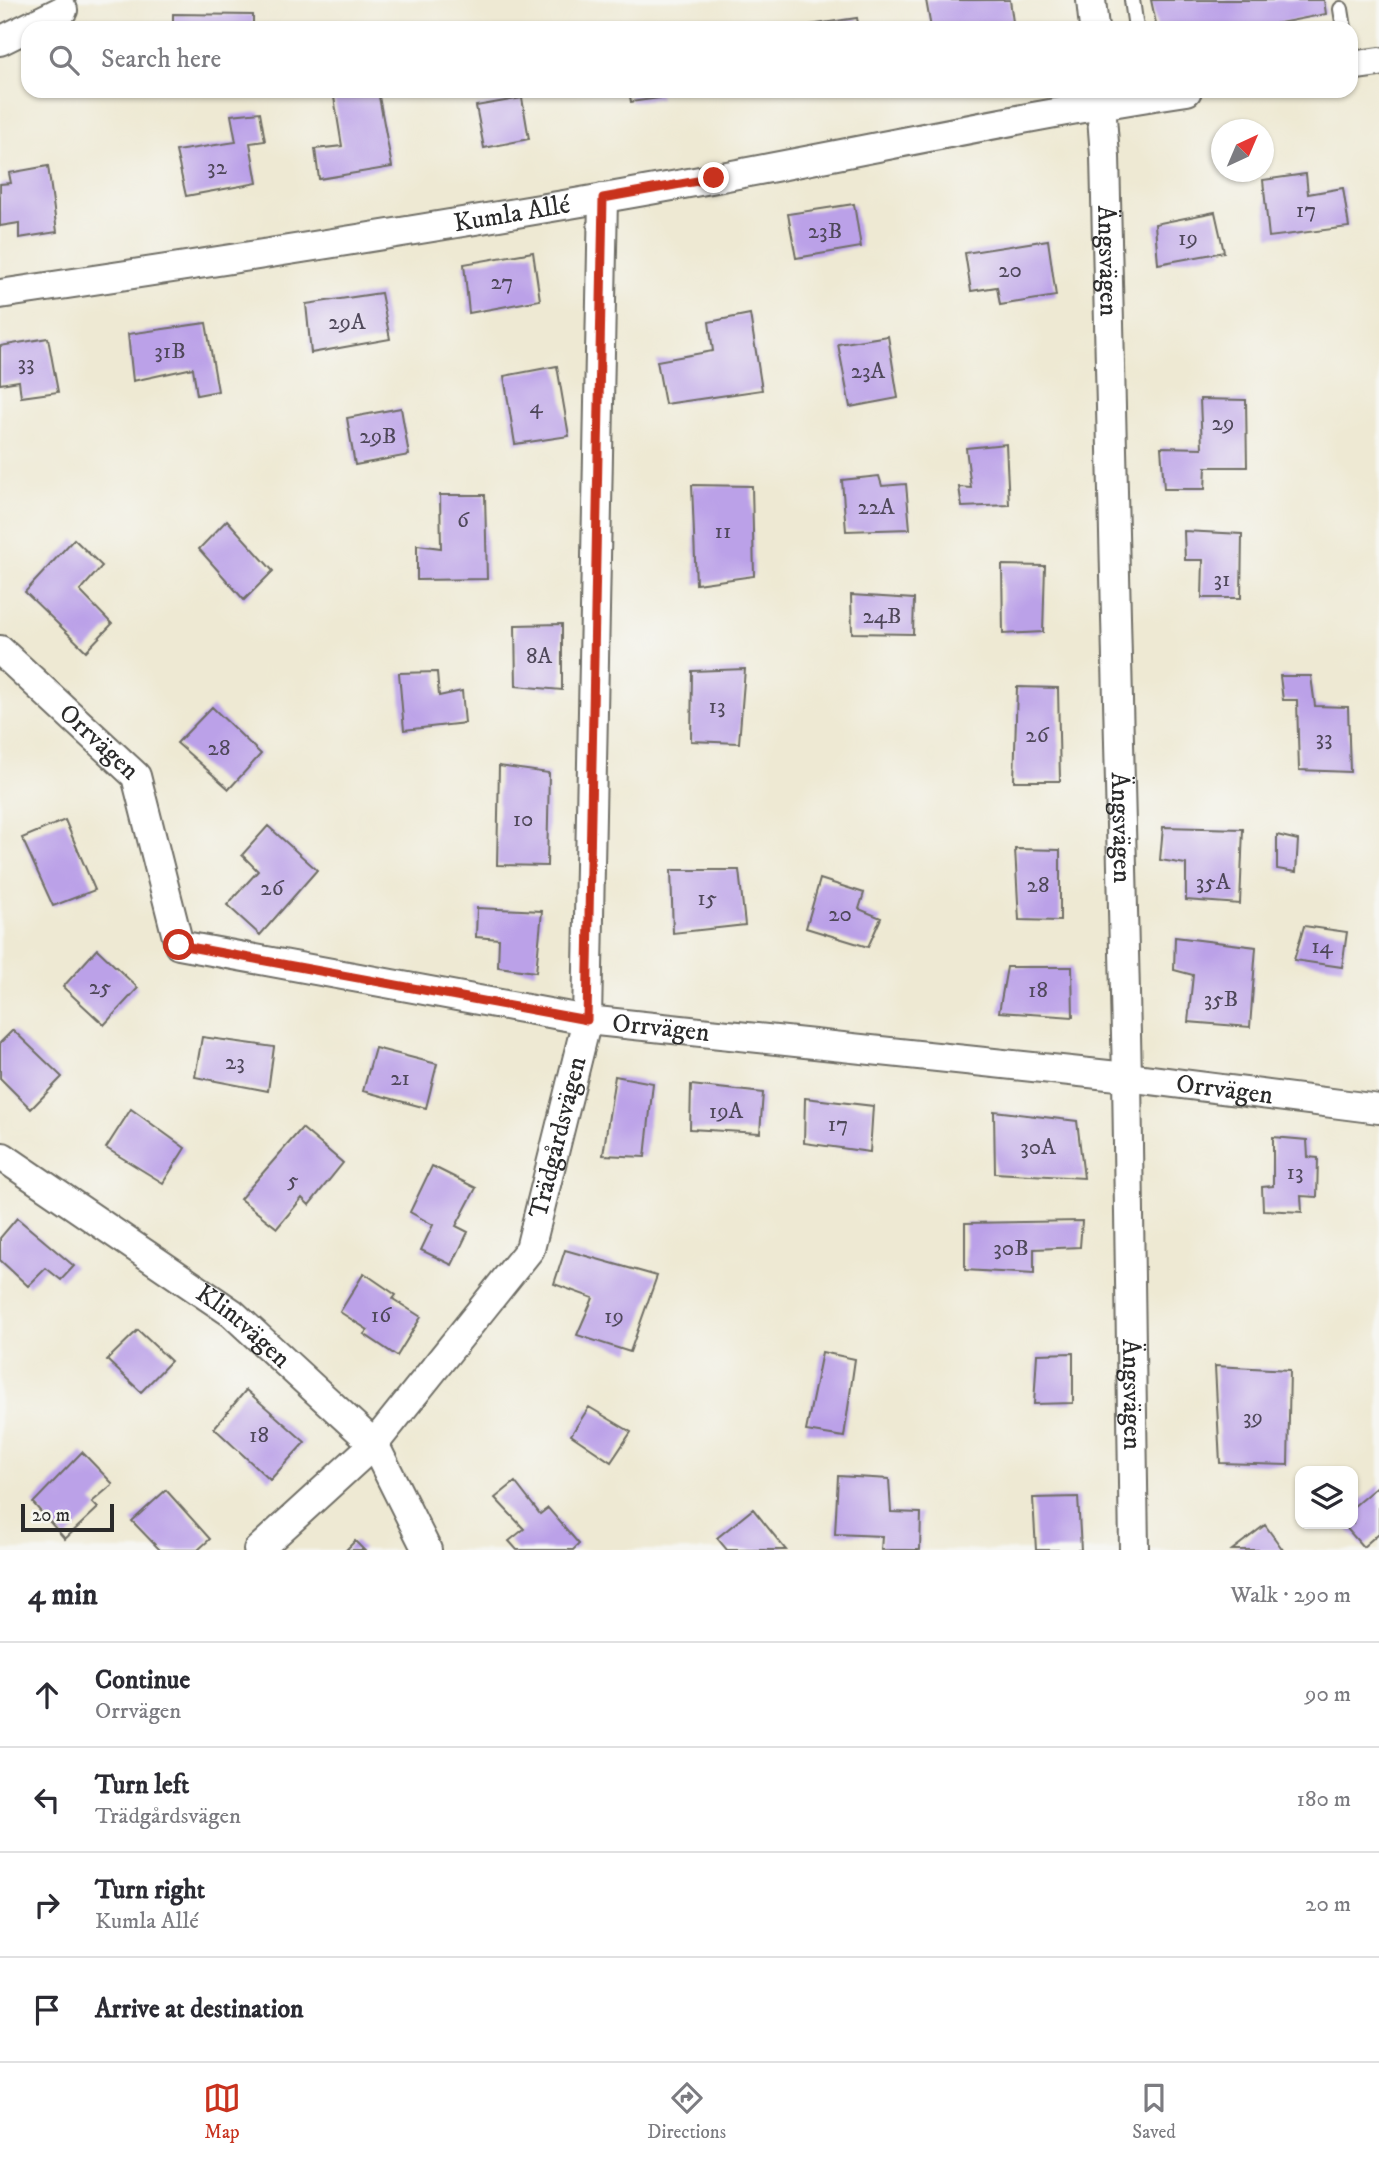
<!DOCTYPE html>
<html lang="en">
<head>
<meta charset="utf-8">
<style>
	body { margin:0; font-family:"IM FELL DW Pica",serif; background:#f2f2f3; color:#2b2b33 }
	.controls { position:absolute; right:21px; bottom:21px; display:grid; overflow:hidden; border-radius:14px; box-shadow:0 2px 5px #0004 }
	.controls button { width:63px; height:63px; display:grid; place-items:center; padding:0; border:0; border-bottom:2px solid #e1e1e2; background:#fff; color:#2b2b33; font:35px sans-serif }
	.compass { position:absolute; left:1211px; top:119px; width:63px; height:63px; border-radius:50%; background:#fff; box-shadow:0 2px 5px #0004; rotate:44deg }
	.scale { position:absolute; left:21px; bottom:18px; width:93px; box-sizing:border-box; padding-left:7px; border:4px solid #2b2b2b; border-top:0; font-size:19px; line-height:24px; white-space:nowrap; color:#2b2b2b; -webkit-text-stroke:5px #f6f6f2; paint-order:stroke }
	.stop { position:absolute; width:21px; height:21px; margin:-16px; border:5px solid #c8321e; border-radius:50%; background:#fff }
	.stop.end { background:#c8321e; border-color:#fff; box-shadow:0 2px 7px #0008 }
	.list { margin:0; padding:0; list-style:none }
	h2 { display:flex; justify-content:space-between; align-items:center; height:91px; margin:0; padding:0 28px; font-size:30px }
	h2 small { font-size:23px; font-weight:400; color:#7c7c81 }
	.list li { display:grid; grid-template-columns:46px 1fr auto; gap:21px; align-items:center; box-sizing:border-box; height:105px; padding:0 28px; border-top:2px solid #e1e1e2 }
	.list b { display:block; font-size:26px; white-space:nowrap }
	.list p { margin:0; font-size:23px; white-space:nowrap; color:#7c7c81 }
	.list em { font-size:23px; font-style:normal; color:#7c7c81 }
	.icon { flex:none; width:38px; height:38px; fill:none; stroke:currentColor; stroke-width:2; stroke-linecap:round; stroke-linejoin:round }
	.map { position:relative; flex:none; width:1379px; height:1550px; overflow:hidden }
	.search { position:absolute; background:#fff; box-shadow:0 2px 5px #0004; left:21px; right:21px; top:21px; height:77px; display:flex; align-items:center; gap:18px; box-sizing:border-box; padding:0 24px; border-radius:21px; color:#7c7c81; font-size:26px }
	.sheet { height:511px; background:#fff }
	nav { display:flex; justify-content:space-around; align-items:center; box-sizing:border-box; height:98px; border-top:2px solid #e1e1e2; background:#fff; font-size:19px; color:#7c7c81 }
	nav a { display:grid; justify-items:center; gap:4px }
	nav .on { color:#c8321e }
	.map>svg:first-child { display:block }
	.building { fill:#bba1e8 }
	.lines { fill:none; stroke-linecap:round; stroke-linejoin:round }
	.lane-casing { stroke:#6f6e66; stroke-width:18 }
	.street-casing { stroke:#6f6e66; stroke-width:32 }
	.lane { stroke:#fff; stroke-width:14 }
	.street { stroke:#fff; stroke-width:28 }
	.route { stroke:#c8321e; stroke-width:9 }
	.labels { text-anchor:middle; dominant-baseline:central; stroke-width:5; stroke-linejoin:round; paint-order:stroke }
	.number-label { font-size:23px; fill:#4f485a }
	.street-label { font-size:26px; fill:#2b2b2b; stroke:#f6f6f2 }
</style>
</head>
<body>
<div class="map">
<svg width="1379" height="1550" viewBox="0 0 1379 1550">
	<rect width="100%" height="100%" fill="#f6f6f2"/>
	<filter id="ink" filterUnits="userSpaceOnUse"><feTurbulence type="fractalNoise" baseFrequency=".0143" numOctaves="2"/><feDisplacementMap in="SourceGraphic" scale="14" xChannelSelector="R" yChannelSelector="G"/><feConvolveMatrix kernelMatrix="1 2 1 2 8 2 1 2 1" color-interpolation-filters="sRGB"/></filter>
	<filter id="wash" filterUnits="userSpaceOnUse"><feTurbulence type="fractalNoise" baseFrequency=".00686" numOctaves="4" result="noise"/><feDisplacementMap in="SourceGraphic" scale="28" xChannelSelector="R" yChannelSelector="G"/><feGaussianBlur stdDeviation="1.57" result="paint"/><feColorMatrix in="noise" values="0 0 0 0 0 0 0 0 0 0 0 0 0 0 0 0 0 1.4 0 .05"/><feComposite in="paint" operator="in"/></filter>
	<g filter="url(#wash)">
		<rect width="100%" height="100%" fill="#eee9d3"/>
		<g id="blocks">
			<path class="building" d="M926 0H1010L1013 22 979 28H931Z
				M1151 0H1324L1326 14 1254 28H1157Z
				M173 14 253 15V28H173Z
				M857 18 859 28H810L809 25Z
				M333 91H378L392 167 319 179 315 149 342 146Z
				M629 91H659L660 98 631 102Z
				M522 98 529 139 484 148 476 106Z
				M260 112 265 141 250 143 257 183 186 196 176 151 236 142 231 115Z
				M48 166 57 232 19 238V223L0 226V184L11 183 9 173Z
				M1306 174 1308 194 1343 188 1349 227 1269 237 1263 180Z
				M854 204 861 247 796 258 788 214Z
				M1215 212 1224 252 1158 264 1155 224Z
				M1048 240 1056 296 1000 305 997 287 971 291 965 253Z
				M533 252 540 300 469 313 464 264Z
				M381 293 390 339 311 353 306 304Z
				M750 314 762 390 665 404 657 361 713 351 709 322Z
				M206 323 218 391 197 395 193 368 133 381 128 334Z
				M888 336 898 398 850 407 838 344Z
				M48 338 58 392 21 397 19 381 0 384V346Z
				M557 366 569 436 515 444 504 376Z
				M1200 399 1246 400 1247 467H1206L1205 489H1164L1161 447 1202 448Z
				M401 408 409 455 355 465 347 418Z
				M1006 444 1009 505 962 507 959 487 971 488 966 448Z
				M879 476 882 486 906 484 910 529 846 531 842 480Z
				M692 485 752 486 754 576 696 584Z
				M440 495H485L487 579 417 580V545L441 548Z
				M227 520 273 571 244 600 199 549Z
				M1184 531 1242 534 1241 598H1202L1203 560H1185Z
				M74 539 102 566 80 591 112 624 86 651 25 592Z
				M1002 565 1045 566 1043 632 1003 634Z
				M851 595 914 599 913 634 852 633Z
				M562 624V690L516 686 515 625Z
				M745 669 739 743 691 741 692 671Z
				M437 672 439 696 462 691 465 723 404 730 399 673Z
				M1280 676H1311L1315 706 1348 707 1350 772 1299 770 1297 700H1283Z
				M1017 687 1058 688 1060 781H1014Z
				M212 707 261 754 229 789 177 743Z
				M499 766 549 773 547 866 497 865Z
				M65 820 95 890 53 906 22 838Z
				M268 826 317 870 260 935 227 905 258 871 242 855Z
				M1163 827 1243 829 1240 904 1186 900V864L1160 860Z
				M1277 835 1298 840 1296 872 1277 869Z
				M1015 849 1060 850V921L1019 920Z
				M671 870H739L745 925 673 933Z
				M820 879 864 893 859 909 881 918 868 947 806 928Z
				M477 908 542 911 536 972 498 967 499 939 476 937Z
				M1304 926 1347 932 1342 967 1294 960Z
				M1175 937 1256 947 1250 1027 1188 1022 1193 975 1174 970Z
				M97 949 138 988 104 1025 63 987Z
				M1007 967H1072L1073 1017 999 1012Z
				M13 1030 62 1077 31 1109 0 1078V1043Z
				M202 1037 274 1047 268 1091 195 1077Z
				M375 1048 437 1064 426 1108 363 1091Z
				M615 1076 653 1083 645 1157 603 1155Z
				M691 1085 763 1093 760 1133 690 1129Z
				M805 1098 873 1106 870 1152 804 1143Z
				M131 1109 185 1148 163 1183 106 1148Z
				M994 1111 1077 1121 1084 1178 995 1173Z
				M302 1128 343 1163 309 1205 302 1198 277 1228 240 1199Z
				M1273 1137 1307 1140 1308 1157 1318 1158 1317 1197 1301 1196 1302 1212 1263 1210 1262 1187 1273 1186Z
				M432 1166 476 1188 456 1226 468 1232 452 1265 421 1250 433 1225 410 1212Z
				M17 1218 74 1266 61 1280 46 1268 28 1286 0 1260V1238Z
				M1082 1221 1080 1247 1034 1249V1274L965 1270V1223Z
				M565 1250 657 1276 630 1352 577 1335 593 1298 554 1284Z
				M364 1273 396 1295 393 1299 421 1317 397 1356 364 1334 368 1330 340 1312Z
				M138 1330 171 1361 141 1392 107 1360Z
				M822 1352 855 1359 844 1437 806 1431Z
				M1073 1353V1403L1034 1404 1037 1354Z
				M1215 1366 1290 1370 1288 1465 1220 1463Z
				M246 1390 305 1442 270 1480 214 1428Z
				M589 1407 631 1432 611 1462 571 1435Z
				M82 1452 113 1484 92 1502 98 1508 65 1539 33 1503Z
				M838 1476 889 1479 891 1512 921 1513 920 1550H881L882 1536 835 1534Z
				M515 1482 540 1514 548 1508 579 1544 573 1550H517L509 1541 524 1529 495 1498Z
				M1379 1485V1533L1363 1547 1343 1524H1353V1507Z
				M166 1490 210 1539 198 1550H160L132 1521Z
				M1078 1497 1081 1550H1036L1033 1498Z
				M753 1509 786 1550H727L717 1538Z
				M1265 1525 1283 1550H1232Z
				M355 1541 364 1550H346Z"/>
		</g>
	</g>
	<g filter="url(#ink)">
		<use href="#blocks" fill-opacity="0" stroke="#6f6e66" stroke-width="2"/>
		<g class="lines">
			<g class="lane-casing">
				<path id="lane" d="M1132 0 1136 28
					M1341 9 1344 28"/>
			</g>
			<g class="street-casing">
				<g id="street">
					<path d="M1091 0 1094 28"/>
					<path d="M0 41 63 10"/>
					<path d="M1351 66 1379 62"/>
					<path id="s1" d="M1100 91 1105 156 1127 1077 1134 1550"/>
					<path id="s2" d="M0 294C237 259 475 222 711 179 870 150 1027 115 1187 91"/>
					<path id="s3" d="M0 650 136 776 179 945 587 1020 1127 1077 1379 1109"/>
					<path id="s4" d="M3 1157 232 1313 374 1444 427 1550"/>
					<path id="s5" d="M258 1550 374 1444 530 1249 587 1020 603 198"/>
				</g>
			</g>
			<use href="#lane" class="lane"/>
			<use href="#street" class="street"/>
		</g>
	</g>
	<g class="lines" filter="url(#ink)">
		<path class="route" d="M179 945 587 1020 603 198 714 178"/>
	</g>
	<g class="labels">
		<g class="number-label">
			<text x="217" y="167">32</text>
			<text x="1306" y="210">17</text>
			<text x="825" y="231">23B</text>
			<text x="1188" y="238">19</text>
			<text x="1010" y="270">20</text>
			<text x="502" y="282">27</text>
			<text x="347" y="322">29A</text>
			<text x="170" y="351">31B</text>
			<text x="26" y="363">33</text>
			<text x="868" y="371">23A</text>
			<text x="536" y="406">4</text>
			<text x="1223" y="423">29</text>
			<text x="378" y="436">29B</text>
			<text x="876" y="507">22A</text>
			<text x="463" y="520">6</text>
			<text x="723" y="531">11</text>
			<text x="1222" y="579">31</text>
			<text x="882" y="616">24B</text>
			<text x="539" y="656">8A</text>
			<text x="717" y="706">13</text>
			<text x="1037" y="735">26</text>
			<text x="1324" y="738">33</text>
			<text x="219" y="748">28</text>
			<text x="523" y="819">10</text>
			<text x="1213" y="882">35A</text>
			<text x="1038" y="885">28</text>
			<text x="272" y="888">26</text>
			<text x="707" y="898">15</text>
			<text x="840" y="914">20</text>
			<text x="1322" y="946">14</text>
			<text x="100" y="987">25</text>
			<text x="1038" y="990">18</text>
			<text x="1221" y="999">35B</text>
			<text x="235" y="1062">23</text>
			<text x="400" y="1078">21</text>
			<text x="726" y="1111">19A</text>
			<text x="838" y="1124">17</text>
			<text x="1038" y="1147">30A</text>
			<text x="1295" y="1172">13</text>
			<text x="293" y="1180">5</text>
			<text x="1011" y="1248">30B</text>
			<text x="381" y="1315">16</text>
			<text x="614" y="1316">19</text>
			<text x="1253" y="1417">39</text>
			<text x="259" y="1435">18</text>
		</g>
		<g class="street-label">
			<text stroke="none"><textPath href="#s2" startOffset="518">Kumla Allé</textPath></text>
			<text stroke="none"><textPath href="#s1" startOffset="170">Ängsvägen</textPath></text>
			<text stroke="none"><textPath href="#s3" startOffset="135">Orrvägen</textPath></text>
			<text stroke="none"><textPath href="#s1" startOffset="737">Ängsvägen</textPath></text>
			<text stroke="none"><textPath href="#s3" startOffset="849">Orrvägen</textPath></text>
			<text stroke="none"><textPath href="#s3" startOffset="1416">Orrvägen</textPath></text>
			<text stroke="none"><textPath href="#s5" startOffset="522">Trädgårdsvägen</textPath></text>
			<text stroke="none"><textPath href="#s4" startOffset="294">Klintvägen</textPath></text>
			<text stroke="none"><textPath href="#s1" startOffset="1304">Ängsvägen</textPath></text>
		</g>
	</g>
</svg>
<div class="controls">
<button><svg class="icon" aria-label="layers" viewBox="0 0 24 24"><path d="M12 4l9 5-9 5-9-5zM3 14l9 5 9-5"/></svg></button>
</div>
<svg class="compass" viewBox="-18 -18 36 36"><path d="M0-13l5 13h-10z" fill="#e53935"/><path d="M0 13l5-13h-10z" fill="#7c7c81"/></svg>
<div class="scale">20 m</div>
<div class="stop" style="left:179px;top:945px"></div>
<div class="stop end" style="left:714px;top:178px"></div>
<div class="search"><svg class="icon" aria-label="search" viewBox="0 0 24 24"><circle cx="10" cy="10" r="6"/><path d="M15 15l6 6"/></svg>Search here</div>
</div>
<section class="sheet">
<h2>4 min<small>Walk · 290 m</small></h2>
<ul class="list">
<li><svg class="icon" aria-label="ahead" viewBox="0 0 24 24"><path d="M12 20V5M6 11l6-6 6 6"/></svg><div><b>Continue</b><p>Orrvägen</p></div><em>90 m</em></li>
<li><svg class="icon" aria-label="left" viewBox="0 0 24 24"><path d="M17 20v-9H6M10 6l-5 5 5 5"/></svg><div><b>Turn left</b><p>Trädgårdsvägen</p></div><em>180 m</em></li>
<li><svg class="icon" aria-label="right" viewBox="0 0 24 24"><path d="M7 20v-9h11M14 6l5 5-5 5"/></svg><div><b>Turn right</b><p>Kumla Allé</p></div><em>20 m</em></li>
<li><svg class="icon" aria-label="arrive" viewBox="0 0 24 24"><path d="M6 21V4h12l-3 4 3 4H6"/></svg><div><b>Arrive at destination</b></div></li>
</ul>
</section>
<nav>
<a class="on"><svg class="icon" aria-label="map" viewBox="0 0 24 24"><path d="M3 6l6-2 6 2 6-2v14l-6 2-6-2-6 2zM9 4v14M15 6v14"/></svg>Map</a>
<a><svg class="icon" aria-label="directions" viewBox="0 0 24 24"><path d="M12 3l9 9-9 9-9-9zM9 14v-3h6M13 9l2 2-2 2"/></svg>Directions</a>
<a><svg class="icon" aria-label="saved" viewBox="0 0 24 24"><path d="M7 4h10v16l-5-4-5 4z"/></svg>Saved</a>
</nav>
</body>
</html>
